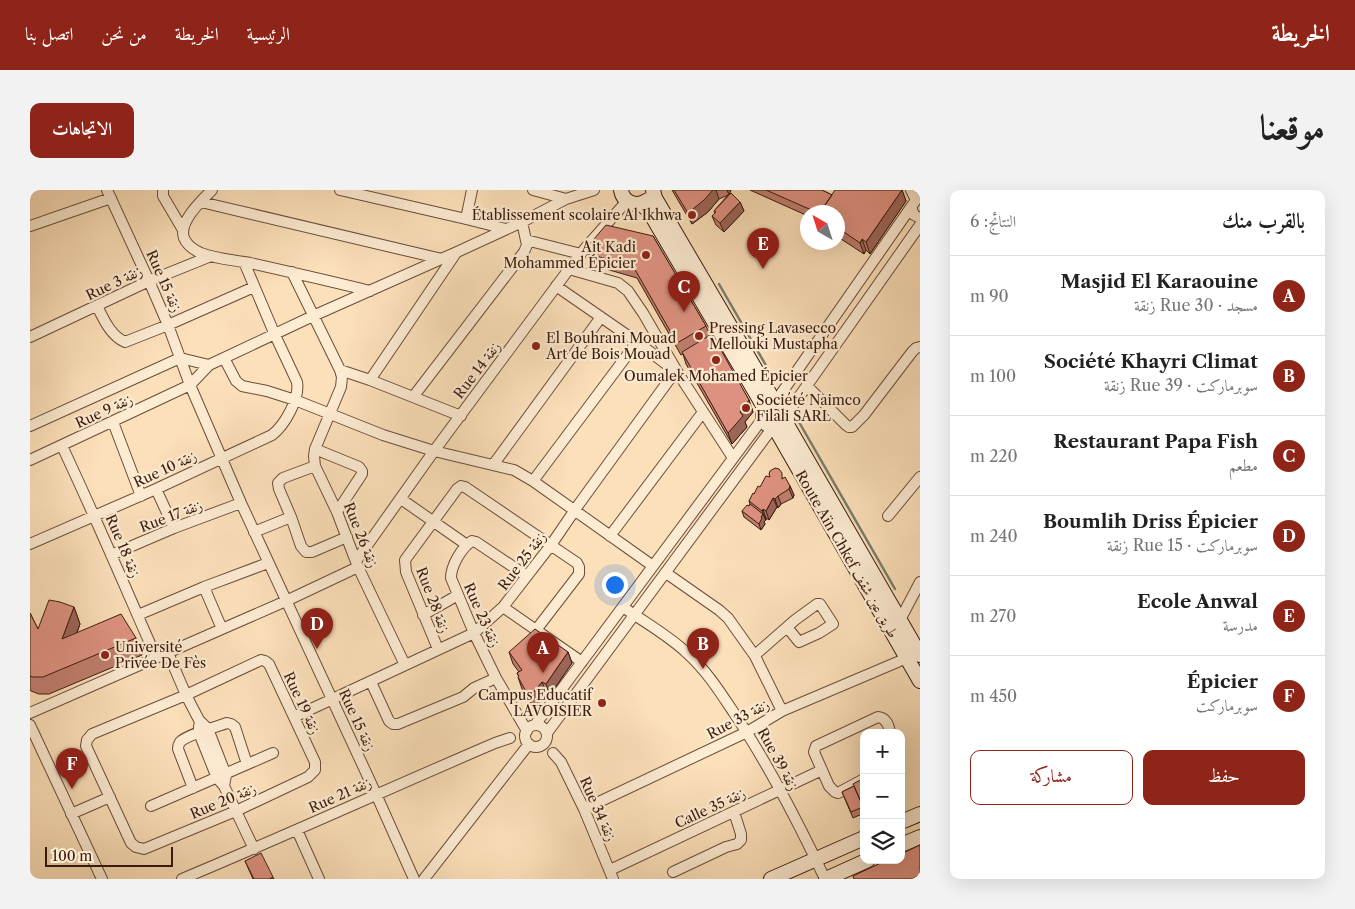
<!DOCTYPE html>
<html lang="ar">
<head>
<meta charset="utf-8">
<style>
	body { margin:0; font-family:"Libre Caslon Text",Amiri,serif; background:#f2f2f2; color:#222; direction:rtl }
	.controls { position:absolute; right:15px; bottom:15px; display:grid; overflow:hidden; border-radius:10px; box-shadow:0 5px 20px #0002 }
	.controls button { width:45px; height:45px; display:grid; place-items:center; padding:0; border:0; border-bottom:1px solid #e0e0e0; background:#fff; color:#222; font:25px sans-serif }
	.compass { position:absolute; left:770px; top:15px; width:45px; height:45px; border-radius:50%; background:#fff; box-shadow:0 5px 20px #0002; rotate:321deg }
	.scale { position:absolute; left:15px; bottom:12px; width:128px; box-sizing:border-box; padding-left:5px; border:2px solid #3a1c0e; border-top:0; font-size:14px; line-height:18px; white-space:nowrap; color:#3a1c0e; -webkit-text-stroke:4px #fdebd2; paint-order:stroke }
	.you { position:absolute; left:584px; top:394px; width:18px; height:18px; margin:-12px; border:4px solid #fff; border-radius:50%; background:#1a73e8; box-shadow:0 0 0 8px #1a73e833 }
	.badge { display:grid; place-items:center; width:32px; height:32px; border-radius:50%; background:#8f2418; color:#fff; font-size:16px; font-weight:700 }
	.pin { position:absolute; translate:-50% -41px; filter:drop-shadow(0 1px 2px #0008) }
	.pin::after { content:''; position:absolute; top:26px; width:18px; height:15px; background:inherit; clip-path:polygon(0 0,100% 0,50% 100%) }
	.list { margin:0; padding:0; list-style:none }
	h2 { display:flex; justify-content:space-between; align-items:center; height:65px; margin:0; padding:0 20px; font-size:21px }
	h2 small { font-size:16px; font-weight:400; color:#767676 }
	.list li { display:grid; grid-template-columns:32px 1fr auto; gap:15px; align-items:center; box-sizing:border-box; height:80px; padding:0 20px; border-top:1px solid #e0e0e0 }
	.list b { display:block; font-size:19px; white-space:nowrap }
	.list p { margin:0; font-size:16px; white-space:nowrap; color:#767676 }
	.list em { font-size:16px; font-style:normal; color:#767676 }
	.actions { display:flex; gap:10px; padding:15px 20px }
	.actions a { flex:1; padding:11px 0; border:1px solid #8f2418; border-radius:10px; text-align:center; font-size:18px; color:#8f2418 }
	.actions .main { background:#8f2418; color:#fff }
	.icon { flex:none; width:28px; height:28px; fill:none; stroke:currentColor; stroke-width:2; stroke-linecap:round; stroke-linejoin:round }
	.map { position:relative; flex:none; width:890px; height:689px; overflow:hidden; direction:ltr; border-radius:10px }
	header { display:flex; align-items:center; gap:30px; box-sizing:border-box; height:70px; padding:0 25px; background:#8f2418; color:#fff }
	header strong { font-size:24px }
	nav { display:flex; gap:28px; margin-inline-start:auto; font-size:18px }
	.intro { display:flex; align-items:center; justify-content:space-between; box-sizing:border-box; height:120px; padding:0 30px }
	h1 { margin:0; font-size:35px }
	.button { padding:12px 22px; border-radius:10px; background:#8f2418; color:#fff; font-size:18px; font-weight:700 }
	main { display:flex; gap:30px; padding:0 30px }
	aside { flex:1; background:#fff; border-radius:10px; box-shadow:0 5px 20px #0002 }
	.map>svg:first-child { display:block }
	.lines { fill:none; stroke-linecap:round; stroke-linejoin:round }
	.stream { stroke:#777d6c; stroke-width:2.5 }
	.street-casing { stroke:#6a4d39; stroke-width:12 }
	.secondary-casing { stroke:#3a1c0e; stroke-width:16 }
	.street { stroke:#fdebd2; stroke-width:10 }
	.secondary { stroke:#fdebd2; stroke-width:14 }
	.wall { fill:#c07e6f; stroke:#3a1c0e }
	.shaded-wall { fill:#9c665a; stroke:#3a1c0e }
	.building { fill:#df9281; stroke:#3a1c0e }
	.poi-dot { fill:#8f2418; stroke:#fdebd2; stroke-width:2 }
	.labels { text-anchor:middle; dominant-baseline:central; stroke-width:4.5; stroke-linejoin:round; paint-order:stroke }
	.poi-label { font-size:14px; fill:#3a1c0e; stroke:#fdebd2; text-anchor:start }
	.street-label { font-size:14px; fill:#3a1c0e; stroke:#fdebd2 }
</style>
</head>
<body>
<header>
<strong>الخريطة</strong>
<nav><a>الرئيسية</a><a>الخريطة</a><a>من نحن</a><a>اتصل بنا</a></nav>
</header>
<div class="intro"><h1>موقعنا</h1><a class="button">الاتجاهات</a></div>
<main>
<aside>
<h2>بالقرب منك<small>النتائج: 6</small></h2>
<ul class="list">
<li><span class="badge">A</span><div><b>Masjid El Karaouine</b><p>مسجد · Rue 30 زنقة</p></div><em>90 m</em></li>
<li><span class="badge">B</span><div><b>Société Khayri Climat</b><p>سوبرماركت · Rue 39 زنقة</p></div><em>100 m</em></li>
<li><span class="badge">C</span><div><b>Restaurant Papa Fish</b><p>مطعم</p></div><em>220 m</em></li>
<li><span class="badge">D</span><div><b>Boumlih Driss Épicier</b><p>سوبرماركت · Rue 15 زنقة</p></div><em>240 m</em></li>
<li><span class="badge">E</span><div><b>Ecole Anwal</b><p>مدرسة</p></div><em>270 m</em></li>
<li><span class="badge">F</span><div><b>Épicier</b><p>سوبرماركت</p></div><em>450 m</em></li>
</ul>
<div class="actions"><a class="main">حفظ</a><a>مشاركة</a></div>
</aside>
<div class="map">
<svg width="890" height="689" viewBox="0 0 890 689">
	<rect width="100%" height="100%" fill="#fce0ba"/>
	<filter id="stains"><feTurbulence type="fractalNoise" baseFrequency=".004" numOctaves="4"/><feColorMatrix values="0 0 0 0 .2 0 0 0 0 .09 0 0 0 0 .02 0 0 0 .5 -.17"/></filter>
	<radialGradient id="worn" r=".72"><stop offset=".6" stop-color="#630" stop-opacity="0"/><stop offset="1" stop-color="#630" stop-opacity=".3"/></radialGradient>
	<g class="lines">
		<path class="stream" d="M689 94 745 191
			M769 232 865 399"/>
		<g class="street-casing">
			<path id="street" d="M77 0 119 91 138 135 160 195 211 313 346 604 384 689
				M133 0V6L153 40
				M182 0C172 10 148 32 154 48 157 55 164 60 171 63 186 69 204 70 220 73 260 82 300 91 340 101
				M310 0 436 29 476 39
				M503 0 536 9
				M785 0 798 5 804 0
				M881 0 886 10
				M890 8 886 10 881 17 884 25 890 28
				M171 12 412 69
				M436 29 442 0
				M0 36 81 8
				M496 50 551 64
				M539 79 588 93 598 101 613 123 648 183 703 268
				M262 82 310 180 312 187 311 197 285 259 284 266 285 276 307 322 328 377 375 475
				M67 116C74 130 81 146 95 152L138 135 224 97
				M0 147 119 91 181 66
				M194 168 206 191 212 196 237 201 265 210 353 245 404 261 484 280 503 291 623 376
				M310 180 340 190 431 226
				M340 190 426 63
				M777 196 816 235 819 237H822L834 225 882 162 886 158 890 157
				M383 207 494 62 497 55 492 32
				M746 211 881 17
				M759 221 890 35
				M83 232 111 306
				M0 236 150 168 179 175
				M32 256C65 326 95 397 126 467
				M285 259 329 277 332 281V284L307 322
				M0 270 160 195 179 175 283 126 427 62 492 32 536 9 564 0
				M463 275 571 127
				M285 276 253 288 248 293 249 299 261 327 271 356 276 362H282L317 347
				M503 291 607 152
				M126 299 144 338
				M371 309 437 355
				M858 326 890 287
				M224 342 261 327
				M580 346 673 222
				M0 354 126 299 242 245C255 235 270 208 267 192L245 145 214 72
				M81 365 144 338 211 313
				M326 371 404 261 539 79 557 56 597 11
				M636 383 689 420 698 428 725 466 752 521
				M497 386 446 352 442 351C431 358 421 376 421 388L444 443 466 488 497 541
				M174 397 192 439
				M473 417 552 472
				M593 417C614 432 638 445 657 463 676 480 690 502 704 523 739 575 768 632 795 689
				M108 425 174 397 238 373
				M393 425 428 405
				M870 430 890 392
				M408 459 376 382 375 370 427 299 431 296 435 297 547 373 549 377V384L506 440
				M138 463 156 505 169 530 178 539 196 585 194 596
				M725 465 765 430 787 414H790L803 434 789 443 769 452 757 437
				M231 470 235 471 239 474 285 572V580L278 587 206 621 114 659 106 657 101 653 56 556 57 550 62 544 156 505Z
				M341 492 359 531 363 534H368L433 507 444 498 466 488
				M0 523 256 411 328 377
				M264 527 444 443 473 417 521 355 549 314 639 190 648 183 607 152 526 96
				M0 535 72 689
				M505 535 733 228
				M495 546a11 11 0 1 1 22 0a11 11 0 1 1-22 0Z
				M169 536V543L187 588 194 596 224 659
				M517 543 743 237
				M523 563 531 572 554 619 583 689
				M834 589 808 603 805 602 799 596 784 562 786 556 848 527C856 528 859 535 860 543
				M163 598 148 559C148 556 148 555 150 552 158 544 186 537 197 533L201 534 205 537 217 574
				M121 616 243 563
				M554 619 717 542 752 521 877 468
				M41 624 80 607
				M267 640 289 689
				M580 680 792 580
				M643 682 696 657 707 654 711 650V644L704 622
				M152 689C257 645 360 598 465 553L480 548
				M394 689 499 554"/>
		</g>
		<g class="secondary-casing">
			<path id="secondary" d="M591 0C593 13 607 18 618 10
				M623 0 625 8 744 211
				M611 14 619 21 734 217
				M733 225a13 13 0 1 1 26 0a13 13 0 1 1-26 0Z
				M756 233 890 465
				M745 238 890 491
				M871 632 890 624
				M871 655 890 647
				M741 689 834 648
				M796 689 838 670"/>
		</g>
		<use href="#street" class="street"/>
		<use href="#secondary" class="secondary"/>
	</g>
	<path class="wall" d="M642 0H701L699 4 710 12 714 21 694 42 686 35 682 26 685 23 684 21 698 5 689 9 678 22 662 34Z
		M720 0H792L802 5 872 0 876 11 840 64 836 60 834 64 808 47V22H778V26Z
		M623 46 676 136 680 145 719 210 723 222 715 232 717 237 702 254 656 174 653 164 651 165 607 88 562 75 558 64Z
		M740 287 753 288 760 296 764 305 763 308 751 314 748 318 747 317 739 330 736 328 734 332 735 334 731 340 714 327 712 321 719 316 720 314 719 311 724 304Z
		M44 417 50 434 47 443 106 448 112 465 19 504H9L1 501 0 500V423L8 439Z
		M479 462H538L542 473 520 505 517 504 503 519 492 499 488 487H489L487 483 489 482 483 474Z
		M834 588V623L823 628 812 602 824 596Z
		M890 655V689H824Z
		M215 671 243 687 244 689H223Z"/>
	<path class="shaded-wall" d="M683 0H686L689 9 678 22 662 34 658 23Z
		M697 0H701L699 5Z
		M872 0 876 11 840 64 836 52Z
		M710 12 714 21 694 42 690 33Z
		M832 49 836 60 834 64 830 53Z
		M719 210 723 222 715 232 717 237 702 254 698 243 710 222Z
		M760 296 764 305 763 308 759 299Z
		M748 306 751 314 748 318 745 309Z
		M743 308 747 317 739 330 736 321Z
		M733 319 736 328V330L732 321Z
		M733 324 736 330 734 332 735 334 731 340 729 334 731 327Z
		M44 417 50 434 38 466 32 449Z
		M538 462 542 473 520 505 516 494Z
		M512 492 517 504 503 519 499 507Z"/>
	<path class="building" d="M644 0H683L674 10 658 23Z
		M736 0H792L802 5 791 21V22H786Z
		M805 0H872L836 52 832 49 830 53 808 38V22H792L791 21Z
		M701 3 710 12 690 33 682 26 686 22 684 21Z
		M576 35 623 46 676 136 647 153 603 76 558 64V56Z
		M682 144 719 210 710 222 713 226 698 243 652 162Z
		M745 278 749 279 752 283V289L755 287 760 296 759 299 748 306 745 309 743 308 736 321 733 319 732 321 719 311 723 303 724 304 728 296 730 297 736 286 740 287 739 284 740 281Z
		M720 314 733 324 731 327 732 328 729 334 712 321 717 315 719 316Z
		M19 410 30 412 44 417 32 449 91 424 106 448 13 487H3L0 486V423L8 439Z
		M505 439 538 462 516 494 512 492 499 507 488 487 489 486 487 483 492 480 479 462Z
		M834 588V613L832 614 823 594Z
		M824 596 833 617 821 622 812 602Z
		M890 655V685L882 689H824L823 686 857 670H871V664Z
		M231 663 243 687 239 689H224L215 671Z"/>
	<g class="poi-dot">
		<circle cx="662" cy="25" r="5"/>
		<circle cx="616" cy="65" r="5"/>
		<circle cx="669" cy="146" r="5"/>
		<circle cx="506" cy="156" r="5"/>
		<circle cx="686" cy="170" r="5"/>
		<circle cx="716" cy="218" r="5"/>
		<circle cx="75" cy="465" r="5"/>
		<circle cx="572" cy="513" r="5"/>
	</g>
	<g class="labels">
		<g class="poi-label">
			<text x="652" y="25" text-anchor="end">Établissement scolaire Al Ikhwa</text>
			<text x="606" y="57" text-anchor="end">Ait Kadi<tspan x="606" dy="16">Mohammed Épicier</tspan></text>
			<text x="679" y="138">Pressing Lavasecco<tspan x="679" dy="16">Mellouki Mustapha</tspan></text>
			<text x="516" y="148">El Bouhrani Mouad<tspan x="516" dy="16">Art de Bois Mouad</tspan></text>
			<text x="686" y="186" text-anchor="middle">Oumalek Mohamed Épicier</text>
			<text x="726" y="210">Société Naimco<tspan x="726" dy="16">Filali SARL</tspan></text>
			<text x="85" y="457">Université<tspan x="85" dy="16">Privée De Fès</tspan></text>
			<text x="562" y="505" text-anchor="end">Campus Educatif<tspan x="562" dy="16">LAVOISIER</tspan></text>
		</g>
		<g class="street-label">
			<text transform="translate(134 91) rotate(66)">Rue 15 زنقة</text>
			<text transform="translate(84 93) rotate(-26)">Rue 3 زنقة</text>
			<text transform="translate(447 180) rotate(-53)">Rue 14 زنقة</text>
			<text transform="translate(74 221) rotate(-25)">Rue 9 زنقة</text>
			<text transform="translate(135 279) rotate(-25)">Rue 10 زنقة</text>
			<text transform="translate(141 326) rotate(-21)">Rue 17 زنقة</text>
			<text transform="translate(331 345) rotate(68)">Rue 26 زنقة</text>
			<text transform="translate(93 356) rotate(67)">Rue 18 زنقة</text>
			<text transform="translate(817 364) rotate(60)">Route Aïn Chkef طريق عين شقف</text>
			<text transform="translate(492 371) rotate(-53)">Rue 25 زنقة</text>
			<text transform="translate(403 410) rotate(69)">Rue 28 زنقة</text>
			<text transform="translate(452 425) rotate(66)">Rue 23 زنقة</text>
			<text transform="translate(272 513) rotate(65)">Rue 19 زنقة</text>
			<text transform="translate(708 529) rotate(-28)">Rue 33 زنقة</text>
			<text transform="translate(327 530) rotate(65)">Rue 15 زنقة</text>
			<text transform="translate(748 569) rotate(61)">Rue 39 زنقة</text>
			<text transform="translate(310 605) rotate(-24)">Rue 21 زنقة</text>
			<text transform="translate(193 611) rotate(-23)">Rue 20 زنقة</text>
			<text transform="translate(680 618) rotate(-25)">Calle 35 زنقة</text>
			<text transform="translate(568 619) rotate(66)">Rue 34 زنقة</text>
		</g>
	</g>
	<rect width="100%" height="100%" filter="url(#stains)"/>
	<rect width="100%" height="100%" fill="url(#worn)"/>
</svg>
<div class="controls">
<button>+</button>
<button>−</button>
<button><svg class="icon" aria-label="layers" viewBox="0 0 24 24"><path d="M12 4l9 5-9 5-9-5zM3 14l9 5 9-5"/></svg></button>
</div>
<svg class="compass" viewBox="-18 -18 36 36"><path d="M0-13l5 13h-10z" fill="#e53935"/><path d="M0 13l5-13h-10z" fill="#767676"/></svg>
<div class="scale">100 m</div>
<div class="you"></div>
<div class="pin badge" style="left:513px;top:483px">A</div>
<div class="pin badge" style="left:673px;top:479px">B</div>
<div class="pin badge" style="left:654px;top:122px">C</div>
<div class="pin badge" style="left:287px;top:459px">D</div>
<div class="pin badge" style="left:733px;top:79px">E</div>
<div class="pin badge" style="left:42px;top:599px">F</div>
</div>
</main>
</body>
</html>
